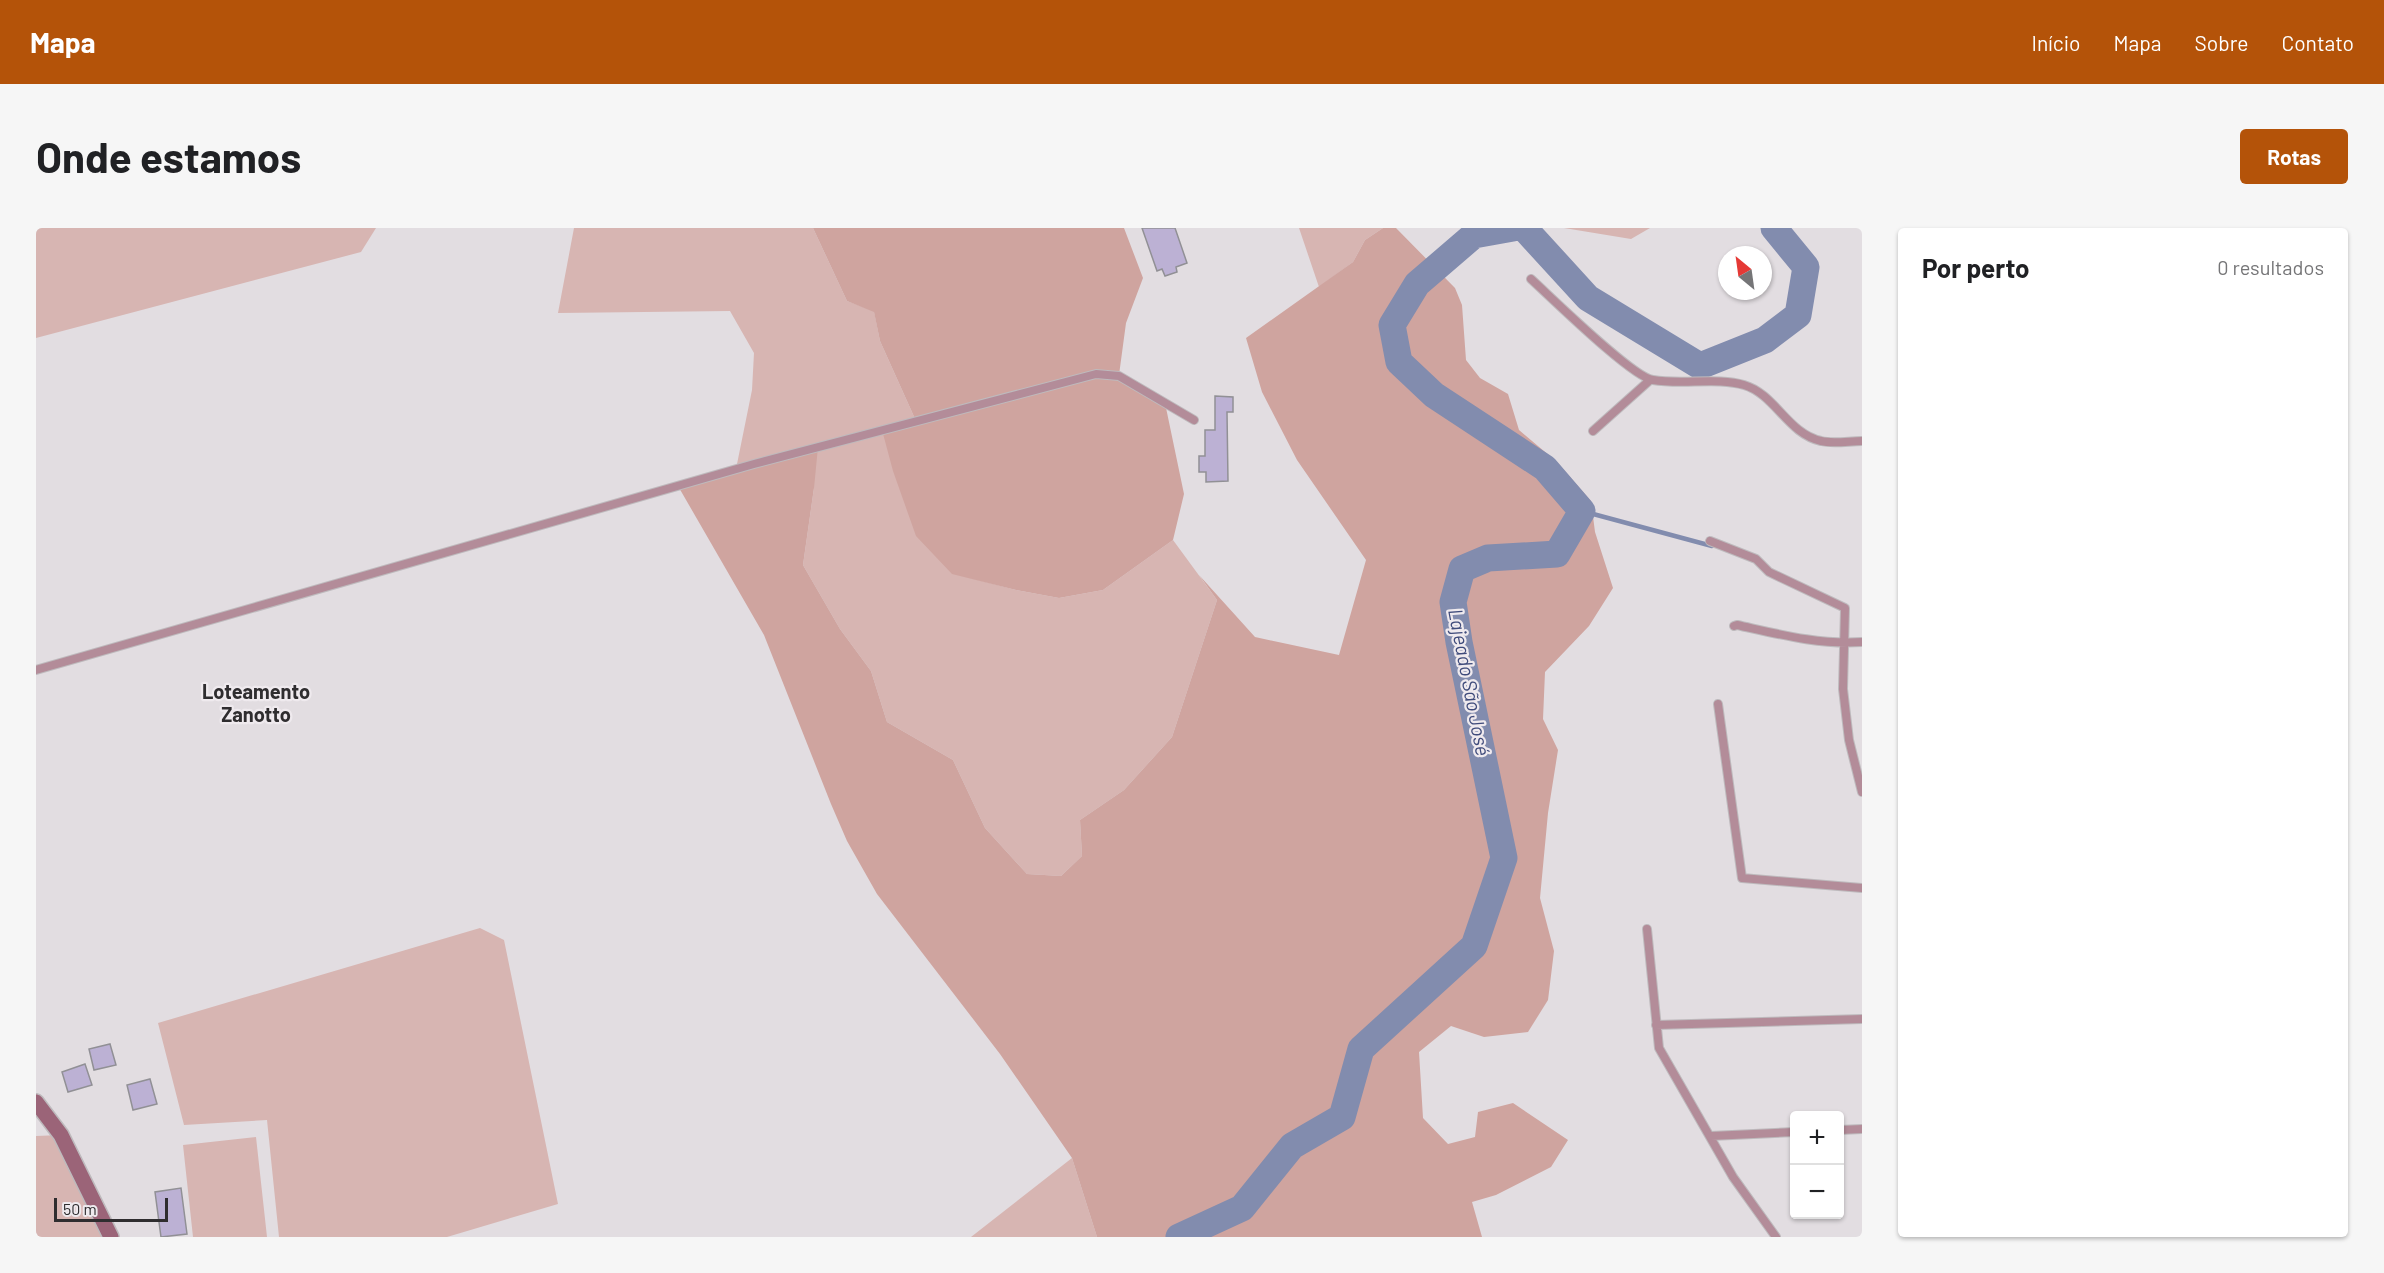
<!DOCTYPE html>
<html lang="pt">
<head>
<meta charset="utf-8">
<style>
	body { margin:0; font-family:Barlow,sans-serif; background:#f6f6f6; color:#202124 }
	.controls { position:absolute; right:18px; bottom:18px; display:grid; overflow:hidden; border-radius:6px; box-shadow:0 2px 4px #0004 }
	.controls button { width:54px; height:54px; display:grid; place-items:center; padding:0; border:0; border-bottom:2px solid #e0e0e0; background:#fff; color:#202124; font:30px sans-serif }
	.compass { position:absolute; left:1682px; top:18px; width:54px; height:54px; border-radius:50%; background:#fff; box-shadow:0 2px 4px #0004; rotate:331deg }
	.scale { position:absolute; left:18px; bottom:15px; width:114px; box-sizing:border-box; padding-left:6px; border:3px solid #2f2d2f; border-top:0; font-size:16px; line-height:21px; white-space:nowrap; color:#2f2d2f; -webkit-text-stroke:4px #efeaee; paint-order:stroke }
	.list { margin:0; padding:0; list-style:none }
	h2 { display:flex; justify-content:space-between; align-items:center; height:78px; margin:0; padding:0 24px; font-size:26px }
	h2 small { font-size:20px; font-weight:400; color:#757577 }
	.map { position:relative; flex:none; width:1826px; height:1009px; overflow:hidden; border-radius:6px }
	header { display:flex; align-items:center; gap:36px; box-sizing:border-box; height:84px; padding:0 30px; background:#b45309; color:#fff }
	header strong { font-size:28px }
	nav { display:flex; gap:33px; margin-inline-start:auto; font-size:21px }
	.intro { display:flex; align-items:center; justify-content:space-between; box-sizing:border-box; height:144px; padding:0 36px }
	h1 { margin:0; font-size:42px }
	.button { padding:15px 27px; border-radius:6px; background:#b45309; color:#fff; font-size:21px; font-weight:700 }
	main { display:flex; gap:36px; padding:0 36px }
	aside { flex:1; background:#fff; border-radius:6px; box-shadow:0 2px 4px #0004 }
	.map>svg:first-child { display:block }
	.green { fill:#d7b5b2 }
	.forest { fill:#cfa49f }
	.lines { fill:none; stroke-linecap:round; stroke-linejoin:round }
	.stream { stroke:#828cae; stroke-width:4.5 }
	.river { stroke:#828cae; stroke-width:27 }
	.building { fill:#bcb1d4; stroke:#919095; stroke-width:1.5 }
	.lane-casing { stroke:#bebabd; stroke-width:10 }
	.secondary-casing { stroke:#bebabd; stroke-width:18 }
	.lane { stroke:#b38c99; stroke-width:8 }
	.secondary { stroke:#9b6478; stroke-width:15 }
	.labels { text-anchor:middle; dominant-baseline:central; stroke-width:4.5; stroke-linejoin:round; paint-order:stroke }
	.water-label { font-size:20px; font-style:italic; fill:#3f4b7b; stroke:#efeaee }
	.neighbourhood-label { font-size:20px; font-weight:bold; fill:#2f2d2f; stroke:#efeaee }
</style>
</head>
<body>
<header>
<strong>Mapa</strong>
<nav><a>Início</a><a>Mapa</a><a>Sobre</a><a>Contato</a></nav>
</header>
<div class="intro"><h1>Onde estamos</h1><a class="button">Rotas</a></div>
<main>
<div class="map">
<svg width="1826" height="1009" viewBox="0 0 1826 1009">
	<rect width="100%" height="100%" fill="#e2dde1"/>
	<path class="green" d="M0 0H340L325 24 0 110Z
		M538 0H777L811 73 838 83 844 113 880 193 916 345 980 362 1023 370 1067 362 1137 312 1181 372 1136 509 1088 562 1044 592 1046 628 1025 648 991 646 949 600 917 532 851 494 835 443 804 401 767 337 778 260 700 241 716 162 718 125 694 83 522 85Z
		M1263 0H1347L1329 12 1317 34 1283 59Z
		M1528 0H1614L1595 11Z
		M444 700 468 712 522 976 411 1009H243L231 892 148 897 122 795Z
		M25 907 75 1009H0V908Z
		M220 909 231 1009H157L147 917Z
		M1036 930 1061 1009H935Z"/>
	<path class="forest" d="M777 0H1088L1107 50 1090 95 1083 147 1129 175 1148 266 1137 312 1067 362 1023 370 980 362 916 346 880 308 857 243 846 202 880 193 844 113 838 84 811 73Z
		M1347 0H1360L1419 60 1426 77 1430 132 1444 150 1472 166 1483 202 1521 234 1555 273 1559 304 1577 360 1553 398 1509 444 1507 491 1522 522 1512 585 1504 670 1518 723 1512 772 1492 804 1448 809 1415 798 1383 824 1387 890 1412 916 1439 909 1442 884 1477 875 1532 912 1515 939 1460 967 1436 974 1446 1009H1061L1036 930 964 826 841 666 811 613 795 576 728 407 642 258 782 219 778 260 767 337 804 401 835 443 851 494 917 532 949 600 991 646 1025 648 1046 628 1044 592 1088 562 1136 509 1181 372 1163 347 1219 409 1303 427 1330 332 1261 232 1226 164 1210 110 1317 34 1329 12Z"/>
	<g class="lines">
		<path class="stream" d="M1546 283 1676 318"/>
		<path class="river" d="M1488 0 1552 70 1664 138 1729 112 1762 87 1770 39 1738 0
			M1143 1009 1206 980 1256 918 1306 889 1325 821 1438 718 1468 630 1423 414 1417 374 1426 341 1452 330 1521 326 1546 283 1509 240 1398 167 1363 134 1356 97 1381 56 1438 7 1477 0"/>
	</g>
	<path class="building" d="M1106 0H1139L1151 35 1140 39 1141 44 1129 48 1126 41 1121 43Z
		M1179 168 1197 169V184H1191L1192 253 1170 254V244H1163V228H1169V202H1179Z
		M74 816 80 837 58 842 53 821Z
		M49 836 56 857 32 864 26 844Z
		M114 851 121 876 97 882 91 857Z
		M145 960 151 1006 125 1009 119 964Z"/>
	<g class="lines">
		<g class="lane-casing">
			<path id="lane" d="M1495 51C1516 70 1596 149 1617 152 1646 157 1682 149 1708 157 1739 166 1752 206 1785 213 1797 216 1813 213 1826 213
				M1557 203 1614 152
				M1674 313 1720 331 1733 344 1809 380 1807 461 1813 512 1826 564
				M1698 398 1701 397C1742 406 1783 417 1826 414
				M0 442 718 236 1060 146 1083 148 1158 192
				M1682 476 1706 650 1826 660
				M1611 701 1623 820 1697 949 1740 1009
				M1620 797 1826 791
				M1804 902 1826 901
				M1675 908 1758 904"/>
		</g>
		<g class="secondary-casing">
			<path id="secondary" d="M0 874 25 907 75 1009"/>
		</g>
		<use href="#lane" class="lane"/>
		<use href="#secondary" class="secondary"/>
	</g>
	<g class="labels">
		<g class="water-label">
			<text transform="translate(1434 454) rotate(79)">Lajeado São José</text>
		</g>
		<g class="neighbourhood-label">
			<text x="220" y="463">Loteamento<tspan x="220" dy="23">Zanotto</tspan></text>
		</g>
	</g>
</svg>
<div class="controls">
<button>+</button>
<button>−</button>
</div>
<svg class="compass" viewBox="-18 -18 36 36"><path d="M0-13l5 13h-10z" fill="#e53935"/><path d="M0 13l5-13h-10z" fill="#757577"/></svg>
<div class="scale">50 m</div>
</div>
<aside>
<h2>Por perto<small>0 resultados</small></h2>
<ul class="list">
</ul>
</aside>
</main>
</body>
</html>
